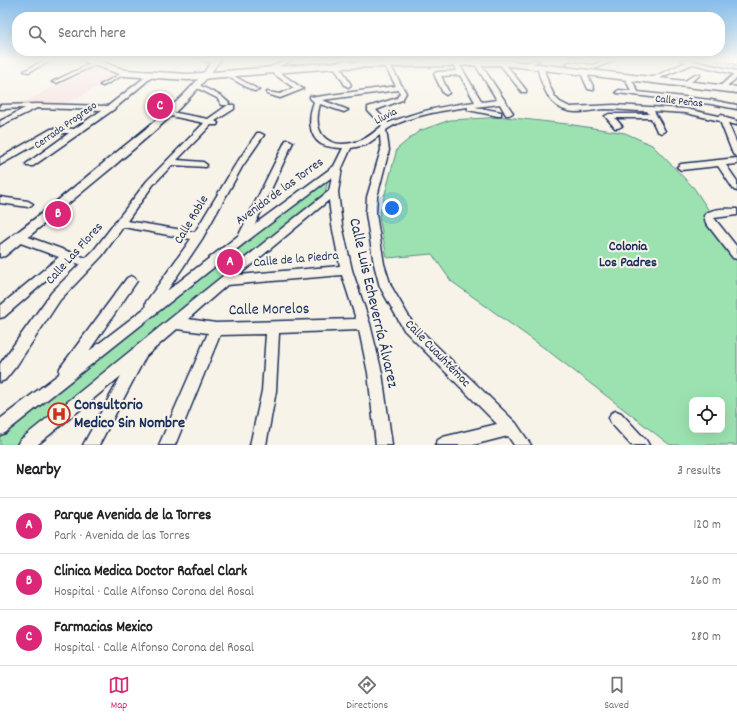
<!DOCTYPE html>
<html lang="en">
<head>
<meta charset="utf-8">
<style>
	body { margin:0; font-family:Dekko,sans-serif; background:#f6f6f6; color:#202124 }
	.controls { position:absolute; right:12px; bottom:12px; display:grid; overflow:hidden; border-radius:8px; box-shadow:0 4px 16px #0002 }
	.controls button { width:36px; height:36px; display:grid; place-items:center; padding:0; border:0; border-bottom:1px solid #e0e0e0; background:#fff; color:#202124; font:20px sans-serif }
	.you { position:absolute; left:392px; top:208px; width:14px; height:14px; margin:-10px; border:3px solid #fff; border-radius:50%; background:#1a73e8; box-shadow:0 0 0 6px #1a73e833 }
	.badge { display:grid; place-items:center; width:26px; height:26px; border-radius:50%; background:#db2777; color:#fff; font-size:13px; font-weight:700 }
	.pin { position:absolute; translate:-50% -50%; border:2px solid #fff; box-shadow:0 1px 4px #0006 }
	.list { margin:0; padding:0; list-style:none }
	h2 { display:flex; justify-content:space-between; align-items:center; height:52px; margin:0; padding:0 16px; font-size:17px }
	h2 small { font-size:13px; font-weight:400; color:#757577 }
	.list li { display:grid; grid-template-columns:26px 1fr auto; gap:12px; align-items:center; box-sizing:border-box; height:56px; padding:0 16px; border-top:1px solid #e0e0e0 }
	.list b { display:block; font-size:15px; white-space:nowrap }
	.list p { margin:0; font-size:13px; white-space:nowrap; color:#757577 }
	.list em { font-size:13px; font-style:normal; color:#757577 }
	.icon { flex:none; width:22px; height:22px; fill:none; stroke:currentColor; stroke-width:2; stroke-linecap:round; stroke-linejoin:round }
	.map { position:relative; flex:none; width:737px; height:445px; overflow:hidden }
	.search { position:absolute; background:#fff; box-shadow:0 4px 16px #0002; left:12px; right:12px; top:12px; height:44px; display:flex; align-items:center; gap:10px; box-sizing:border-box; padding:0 14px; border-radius:16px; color:#757577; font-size:15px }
	.sheet { height:220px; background:#fff }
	nav { display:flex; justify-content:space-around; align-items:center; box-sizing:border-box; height:56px; border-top:1px solid #e0e0e0; background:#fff; font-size:11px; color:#757577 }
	nav a { display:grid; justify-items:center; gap:2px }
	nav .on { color:#db2777 }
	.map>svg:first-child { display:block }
	.built { fill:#f6e2e2 }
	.green { fill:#9ce2b0; stroke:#5c8887; fill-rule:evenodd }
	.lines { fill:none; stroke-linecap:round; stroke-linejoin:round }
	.stream { stroke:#618cb6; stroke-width:1.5 }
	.service-casing { stroke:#1b2f5e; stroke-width:3 }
	.minor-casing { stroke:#1b2f5e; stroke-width:3 }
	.tertiary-casing { stroke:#1b2f5e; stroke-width:3 }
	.secondary-casing { stroke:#1b2f5e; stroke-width:3 }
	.service { fill:#f7f3e8; fill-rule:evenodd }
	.minor { fill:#f7f3e8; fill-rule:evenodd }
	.tertiary { fill:#f7f3e8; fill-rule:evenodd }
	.secondary { fill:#f7f3e8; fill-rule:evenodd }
	.labels { text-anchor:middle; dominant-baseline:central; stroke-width:4; stroke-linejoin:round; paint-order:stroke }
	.far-street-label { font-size:11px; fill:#1b2f5e; stroke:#f7f3e8 }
	.street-label { font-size:13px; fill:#1b2f5e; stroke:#f7f3e8 }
	.neighbourhood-label { font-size:14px; font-weight:bold; fill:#1b2f5e; stroke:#f7f3e8 }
	.near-street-label { font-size:16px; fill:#1b2f5e; stroke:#f7f3e8 }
	.near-poi-label { font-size:16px; font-weight:bold; fill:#1b2f5e; stroke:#f7f3e8; text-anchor:start }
</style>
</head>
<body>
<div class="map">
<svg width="737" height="445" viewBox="0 0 737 445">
	<rect width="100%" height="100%" fill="#f7f3e8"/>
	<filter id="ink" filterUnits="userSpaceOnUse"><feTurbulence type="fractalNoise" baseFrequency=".025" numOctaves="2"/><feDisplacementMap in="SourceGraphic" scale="8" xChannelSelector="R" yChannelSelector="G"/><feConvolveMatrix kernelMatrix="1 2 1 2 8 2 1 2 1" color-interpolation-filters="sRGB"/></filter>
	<g filter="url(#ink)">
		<path class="built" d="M90 68 118 76 64 104 22 103Z"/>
		<path class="green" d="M505 117 567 124 625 133 652 145 694 188 737 253V445H670L547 350 451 281 432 254 387 258 379 216 397 149 419 131 450 120ZM692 400H722V430H692Z
			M329 174 325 194 19 445H0V433Z"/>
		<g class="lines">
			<path class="stream" d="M714 60 737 67"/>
			<g class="service-casing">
				<path id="service" d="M124 72 127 73 103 86 100 85Z"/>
			</g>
			<g class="minor-casing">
				<path id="minor" d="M45 60H52L29 72 24 71Z
					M202 60H217L218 61 215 63Z
					M285 60H292L275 69 303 89 280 98 267 94V92L280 94 294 88 267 69Z
					M344 60H352L340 66 351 85 348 87 345 85 333 65Z
					M426 60H433L438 63 435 65Z
					M455 60 458 62 482 102 497 100 473 61 478 60 513 113 509 115H506L500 104 475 107 501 112V116H498L468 110V107C444 110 406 116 386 130L389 150 377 197 376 214 384 264 391 286 412 322 516 423 531 445H514L508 436 473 445H435L438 440 443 437 497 424 404 330 380 287 374 264 366 214 367 197 381 150 380 135 366 145 351 148 342 168 338 192 342 225 352 270 370 324 382 373 392 445H376L368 373 359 330 279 333 276 391 266 445H250L262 391 266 334 220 335 175 445H159L208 333 177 329 146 356 99 445H83L121 376 37 445H17L20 440C123 358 225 273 329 191L332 177 247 241 5 433 0 435V419L59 374 60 368 127 278 131 276 135 278 137 281 89 351 145 308 146 302 191 239 123 227 102 256 60 300 17 365 5 380 0 382V364L52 292 80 264 69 261 4 317 0 318V306L59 257 15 241 14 238 15 235H23L86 258 94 250 147 181 204 123 166 115V111L208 119 228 105H234V109L215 121 218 123 217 125H211L177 160 203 162 207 165 206 167 172 165 153 185 127 221 195 232 234 167 257 133H260L264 135 242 167 202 239 167 291 239 235 286 140H289L293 142 255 224 334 166 343 148C336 148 327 147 321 144 307 135 309 114 314 102L310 98V96L316 97 396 86 383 63 386 61 389 63 406 93 402 100 376 110 388 123C420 111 442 106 475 102L460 75 441 76 449 93 446 95 443 93 434 74 437 72 457 71 452 62ZM398 90 400 93 397 98 368 107V111L382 126C375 131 367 139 359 141 329 151 311 135 320 104L344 112 348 110 322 100ZM329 200 332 225 340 266 239 275ZM342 275 356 319 216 323 188 319 227 285Z
					M500 60H506L504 62 526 90V92H522L498 62Z
					M533 60H540L527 66 524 64Z
					M607 60H615L594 69 569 66 566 64 569 62 593 65Z
					M681 60H690L737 71V78L723 89H719V87L734 74 693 64 654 80 649 79 686 62Z
					M727 60H737V64L728 61Z
					M94 62 99 63 57 83 52 82Z
					M540 64 543 66 549 85 555 97 560 102 570 107 614 105 686 109 719 116 722 115 726 118 737 121V125L728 123 737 144V157L733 154 720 121 686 113 654 111 665 131 661 133 657 131 651 118H615L622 126 618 128H615L605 116 609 114H649L647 111C632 111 618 109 603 109 594 110 585 112 575 112 550 111 542 87 537 66Z
					M581 70 586 71 594 89 593 90 588 89 580 71Z
					M223 72H227L259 90 254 91 223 74Z
					M149 74 154 75 113 110 33 166H27L26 164 69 133H56L0 165V158L51 129 62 128 74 129 102 110 37 108 0 126V121L25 108 0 109V105L37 104 108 106Z
					M627 74 630 76 638 92 711 100 737 105V109L711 104 617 93 616 92 619 90 631 91 624 76Z
					M695 74 700 75 688 84H684V82Z
					M197 84 221 96 229 103 228 105H222L217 98 195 87 194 86Z
					M737 158V164L726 165 737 181V191L734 190 718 166 681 170 677 167 681 164Z
					M0 197 28 201 33 204 28 207 0 203Z
					M737 209V215L714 218 737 247V259L733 258 706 223 704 216C711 207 727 209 737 209Z
					M616 411 621 413 646 440 649 445H631L611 423 609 418 611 413Z"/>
			</g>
			<g class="tertiary-casing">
				<path id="tertiary" d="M213 60H220C192 102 153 132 115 165 78 195 42 226 5 256L0 257V245C37 218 72 189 107 160 145 129 185 100 213 60Z"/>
			</g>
			<g class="secondary-casing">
				<path id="secondary" d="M84 60H95L126 70 188 74 336 62 504 60 737 87V93L501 65 336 68 188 80 125 76 85 62Z"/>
			</g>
			<use href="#service" class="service"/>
			<use href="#minor" class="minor"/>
			<use href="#tertiary" class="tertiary"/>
			<use href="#secondary" class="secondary"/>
		</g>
	</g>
	<linearGradient id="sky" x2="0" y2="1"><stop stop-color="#85bdeb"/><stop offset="0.49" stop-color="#fbfaf5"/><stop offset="1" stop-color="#fbfaf5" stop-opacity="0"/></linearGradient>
	<rect width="737" height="122" fill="url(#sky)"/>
	<defs>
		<g id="hospital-ring" transform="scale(1.15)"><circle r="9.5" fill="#f7f3e8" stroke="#c8321e" stroke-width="1.5"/><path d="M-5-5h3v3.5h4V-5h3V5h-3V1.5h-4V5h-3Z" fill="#c8321e"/></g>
	</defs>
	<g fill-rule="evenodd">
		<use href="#hospital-ring" x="59" y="414"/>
	</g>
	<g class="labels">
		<g class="far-street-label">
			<text transform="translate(679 102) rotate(6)">Calle Peñas</text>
			<text transform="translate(386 117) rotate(-28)">Lluvia</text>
			<text transform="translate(66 126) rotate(-35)">Cerrada Progreso</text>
		</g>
		<g class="street-label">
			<text transform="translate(280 192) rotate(-36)">Avenida de las Torres</text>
			<text transform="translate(192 220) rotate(-59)">Calle Roble</text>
			<text transform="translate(75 254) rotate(-48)">Calle Las Flores</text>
			<text transform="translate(296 260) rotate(-5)">Calle de la Piedra</text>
			<text transform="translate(437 354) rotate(46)">Calle Cuauhtémoc</text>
		</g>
		<g class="neighbourhood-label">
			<text x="628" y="247">Colonia<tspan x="628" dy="16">Los Padres</tspan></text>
		</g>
		<g class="near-street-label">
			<text transform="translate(373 303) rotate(77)">Calle Luis Echeverría Álvarez</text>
			<text transform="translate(269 310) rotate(-1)">Calle Morelos</text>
		</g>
		<g class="near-poi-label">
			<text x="74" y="405">Consultorio<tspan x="74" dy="18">Medico Sin Nombre</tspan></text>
		</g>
	</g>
</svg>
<div class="controls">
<button><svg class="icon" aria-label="locate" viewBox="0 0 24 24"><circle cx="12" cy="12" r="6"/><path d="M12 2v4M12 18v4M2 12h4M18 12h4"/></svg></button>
</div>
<div class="you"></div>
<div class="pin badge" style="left:230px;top:262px">A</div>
<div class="pin badge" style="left:58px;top:214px">B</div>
<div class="pin badge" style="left:160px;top:106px">C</div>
<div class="search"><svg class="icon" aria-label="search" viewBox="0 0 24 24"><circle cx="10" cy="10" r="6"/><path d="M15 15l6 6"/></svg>Search here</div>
</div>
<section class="sheet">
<h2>Nearby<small>3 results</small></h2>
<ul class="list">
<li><span class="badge">A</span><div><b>Parque Avenida de la Torres</b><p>Park · Avenida de las Torres</p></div><em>120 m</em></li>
<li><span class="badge">B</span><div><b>Clinica Medica Doctor Rafael Clark</b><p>Hospital · Calle Alfonso Corona del Rosal</p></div><em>260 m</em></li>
<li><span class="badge">C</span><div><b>Farmacias Mexico</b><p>Hospital · Calle Alfonso Corona del Rosal</p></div><em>280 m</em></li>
</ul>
</section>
<nav>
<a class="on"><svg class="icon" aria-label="map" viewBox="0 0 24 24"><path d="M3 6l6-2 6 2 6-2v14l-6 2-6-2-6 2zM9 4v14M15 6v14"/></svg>Map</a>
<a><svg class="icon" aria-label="directions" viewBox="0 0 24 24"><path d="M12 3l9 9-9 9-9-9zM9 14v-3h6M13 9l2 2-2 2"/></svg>Directions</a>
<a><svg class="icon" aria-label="saved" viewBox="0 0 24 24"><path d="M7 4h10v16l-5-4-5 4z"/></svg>Saved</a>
</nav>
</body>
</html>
